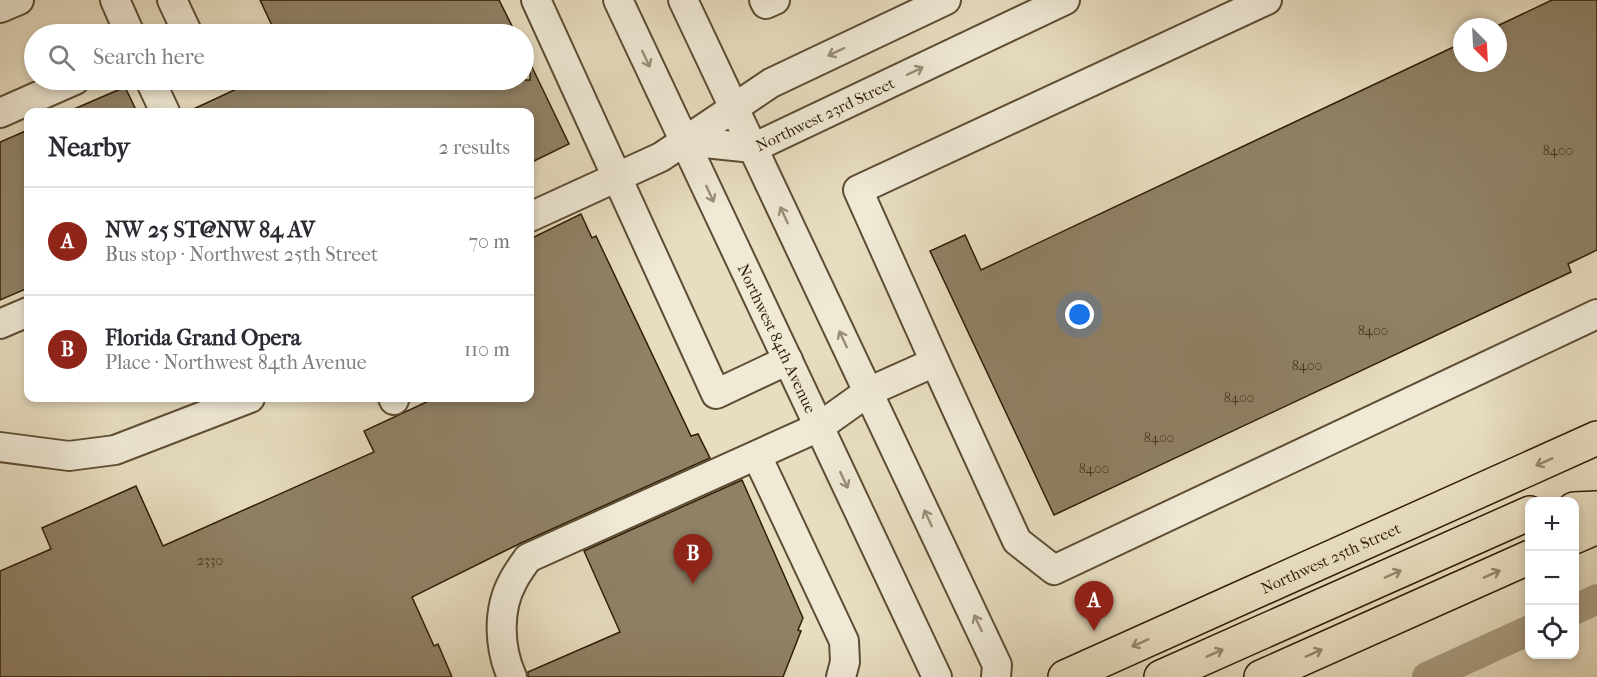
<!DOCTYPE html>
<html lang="en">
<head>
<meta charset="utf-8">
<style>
	body { margin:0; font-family:"IM FELL French Canon",serif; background:#f2f2f3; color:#2b2b33 }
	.controls { position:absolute; right:18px; bottom:18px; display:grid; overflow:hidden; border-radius:12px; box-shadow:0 3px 9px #0003 }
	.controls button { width:54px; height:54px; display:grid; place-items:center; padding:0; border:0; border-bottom:2px solid #e1e1e2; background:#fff; color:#2b2b33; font:30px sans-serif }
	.compass { position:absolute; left:1453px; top:18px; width:54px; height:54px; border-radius:50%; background:#fff; box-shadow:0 3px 9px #0003; rotate:156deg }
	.you { position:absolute; left:1080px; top:315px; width:21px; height:21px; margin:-15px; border:4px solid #fff; border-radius:50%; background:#1a73e8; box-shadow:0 0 0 9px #1a73e833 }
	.badge { display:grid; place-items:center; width:39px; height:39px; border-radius:50%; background:#8f2418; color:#fff; font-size:20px; font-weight:700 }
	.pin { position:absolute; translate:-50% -50px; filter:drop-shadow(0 2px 3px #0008) }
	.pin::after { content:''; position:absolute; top:32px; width:21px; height:18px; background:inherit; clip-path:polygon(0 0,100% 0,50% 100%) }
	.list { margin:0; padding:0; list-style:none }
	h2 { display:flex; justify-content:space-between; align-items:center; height:78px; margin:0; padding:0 24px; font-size:26px }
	h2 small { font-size:20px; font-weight:400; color:#7c7c81 }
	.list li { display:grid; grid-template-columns:39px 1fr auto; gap:18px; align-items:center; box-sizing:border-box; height:108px; padding:0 24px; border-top:2px solid #e1e1e2 }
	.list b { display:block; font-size:22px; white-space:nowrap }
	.list p { margin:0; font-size:20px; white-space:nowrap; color:#7c7c81 }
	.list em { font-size:20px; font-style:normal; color:#7c7c81 }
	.icon { flex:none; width:33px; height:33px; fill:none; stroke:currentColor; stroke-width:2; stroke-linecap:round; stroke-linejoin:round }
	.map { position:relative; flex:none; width:1597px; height:677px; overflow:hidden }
	.search { position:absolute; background:#fff; box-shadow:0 3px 9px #0003; left:24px; top:24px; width:510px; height:66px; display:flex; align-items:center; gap:15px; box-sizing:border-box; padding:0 21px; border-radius:33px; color:#7c7c81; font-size:22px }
	.panel { position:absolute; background:#fff; box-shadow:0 3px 9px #0003; left:24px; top:108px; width:510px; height:294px; border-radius:12px }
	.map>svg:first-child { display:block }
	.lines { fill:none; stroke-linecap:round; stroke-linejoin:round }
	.canal { stroke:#a89c80; stroke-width:30 }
	.building { fill:#8f8166; stroke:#2f1d05; stroke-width:1.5 }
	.minor-casing { stroke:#5d4d34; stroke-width:32 }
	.major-casing { stroke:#2f1d05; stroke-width:36 }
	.minor { stroke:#efe9d6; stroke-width:28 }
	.major { stroke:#e7ddc0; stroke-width:33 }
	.oneway { stroke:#998d78 }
	.oneway2 { stroke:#94876c }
	.labels { text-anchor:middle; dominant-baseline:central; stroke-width:4.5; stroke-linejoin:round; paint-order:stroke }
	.number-label { font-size:14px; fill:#47361d }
	.street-label { font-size:16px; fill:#2f1d05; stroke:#efe9d6 }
</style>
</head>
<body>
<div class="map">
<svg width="1597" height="677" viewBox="0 0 1597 677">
	<rect width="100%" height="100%" fill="#e7ddc0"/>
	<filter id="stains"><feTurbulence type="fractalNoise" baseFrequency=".00333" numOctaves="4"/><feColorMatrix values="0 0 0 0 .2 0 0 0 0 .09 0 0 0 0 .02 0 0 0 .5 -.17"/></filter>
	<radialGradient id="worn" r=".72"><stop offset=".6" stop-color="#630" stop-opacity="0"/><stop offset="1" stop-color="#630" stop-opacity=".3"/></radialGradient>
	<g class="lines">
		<path class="canal" d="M1574 610 1597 599
			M1427 677 1530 630"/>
	</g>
	<path class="building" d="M260 0H499L516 34H276Z
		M1552 0H1597V250L1568 264 1571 272 1054 515 930 251 965 235 981 270 1462 43V63H1498V27H1495Z
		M530 63 569 144 530 163V112H187L256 80H530Z
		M125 87 137 112H67Z
		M28 130V288L0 300V142Z
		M581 214 592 238 596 236 691 436 698 434 710 458 521 543 412 597 434 646 438 644 452 677H0V571L51 549 42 528 136 486 163 546 374 452 364 431 435 398H530V239Z
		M742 480 803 618 798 630 801 631 783 677H528V672L620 632 584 551Z"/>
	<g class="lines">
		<g class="minor-casing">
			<g id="minor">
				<path d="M115 0 130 34"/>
				<path d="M172 0 188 34"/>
				<path d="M536 0 716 394 788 360"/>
				<path id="s1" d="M618 0 937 677"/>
				<path d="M683 0 997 665 996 677"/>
				<path d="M764 0 766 4 775 0"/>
				<path d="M0 8 19 0"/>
				<path d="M150 80 165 112"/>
				<path d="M0 113 75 80"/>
				<path id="s2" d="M685 141 753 148 1065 0"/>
				<path d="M530 217 661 157 771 83 946 0"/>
				<path d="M0 324 28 312"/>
				<path d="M935 362 858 190 1267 0"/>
				<path d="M393 398 394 400"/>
				<path d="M0 447 69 456 115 450 250 398"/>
				<path d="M757 456 844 641 845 662 841 677"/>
				<path d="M512 677C499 648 497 610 513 581 517 573 523 565 528 558L819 427 868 392 935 362 1017 541 1054 570 1597 314"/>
			</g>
		</g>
		<g class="major-casing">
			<g id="major">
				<path d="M1574 509 1597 508"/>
				<path d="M1574 537 1597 527"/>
				<path id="s3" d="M1065 677 1597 438"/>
				<path d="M1161 677 1530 513"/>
				<path d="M1261 677 1530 557"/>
			</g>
		</g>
		<use href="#minor" class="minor"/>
		<use href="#major" class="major"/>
	</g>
	<defs><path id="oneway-shaft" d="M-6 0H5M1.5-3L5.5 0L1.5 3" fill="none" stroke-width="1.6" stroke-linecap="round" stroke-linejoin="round" transform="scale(1.5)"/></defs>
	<g class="oneway">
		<use href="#oneway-shaft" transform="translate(836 52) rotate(155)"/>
		<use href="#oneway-shaft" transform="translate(646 59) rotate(65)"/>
		<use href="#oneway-shaft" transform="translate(915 71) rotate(-25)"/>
		<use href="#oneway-shaft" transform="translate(710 194) rotate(65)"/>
		<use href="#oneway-shaft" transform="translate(784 215) rotate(-115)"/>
		<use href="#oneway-shaft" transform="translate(843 339) rotate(-115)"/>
		<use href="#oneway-shaft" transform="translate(844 480) rotate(65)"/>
		<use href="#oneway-shaft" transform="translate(928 518) rotate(-115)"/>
		<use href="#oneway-shaft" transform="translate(978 623) rotate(-115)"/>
	</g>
	<g class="oneway2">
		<use href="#oneway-shaft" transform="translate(1544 462) rotate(156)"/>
		<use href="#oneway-shaft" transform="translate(1393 574) rotate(-24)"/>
		<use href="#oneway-shaft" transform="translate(1492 574) rotate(-24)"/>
		<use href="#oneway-shaft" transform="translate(1140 643) rotate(156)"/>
		<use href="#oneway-shaft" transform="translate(1215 653) rotate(-24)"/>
		<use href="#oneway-shaft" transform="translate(1314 653) rotate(-24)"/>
	</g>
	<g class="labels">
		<g class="number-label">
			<text x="1558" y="150">8400</text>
			<text x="1373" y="330">8400</text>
			<text x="1307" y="365">8400</text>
			<text x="1239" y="397">8400</text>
			<text x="1159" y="437">8400</text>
			<text x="1094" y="468">8400</text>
			<text x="210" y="560">2330</text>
		</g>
		<g class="street-label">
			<text stroke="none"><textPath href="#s2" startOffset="148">Northwest 23rd Street</textPath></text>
			<text stroke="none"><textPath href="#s1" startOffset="374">Northwest 84th Avenue</textPath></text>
			<text stroke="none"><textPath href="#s3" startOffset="291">Northwest 25th Street</textPath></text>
		</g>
	</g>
	<rect width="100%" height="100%" filter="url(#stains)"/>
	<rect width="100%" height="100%" fill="url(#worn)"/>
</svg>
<div class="controls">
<button>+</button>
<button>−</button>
<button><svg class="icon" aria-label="locate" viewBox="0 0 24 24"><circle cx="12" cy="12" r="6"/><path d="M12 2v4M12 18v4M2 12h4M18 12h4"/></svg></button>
</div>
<svg class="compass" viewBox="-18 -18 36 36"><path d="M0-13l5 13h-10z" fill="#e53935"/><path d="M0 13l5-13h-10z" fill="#7c7c81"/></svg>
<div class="you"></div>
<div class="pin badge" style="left:1094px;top:631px">A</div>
<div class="pin badge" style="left:693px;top:584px">B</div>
<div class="search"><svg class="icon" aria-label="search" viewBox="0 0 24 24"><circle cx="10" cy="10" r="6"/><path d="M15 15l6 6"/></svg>Search here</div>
<section class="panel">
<h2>Nearby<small>2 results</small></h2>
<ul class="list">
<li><span class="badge">A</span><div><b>NW 25 ST@NW 84 AV</b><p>Bus stop · Northwest 25th Street</p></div><em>70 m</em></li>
<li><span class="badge">B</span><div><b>Florida Grand Opera</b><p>Place · Northwest 84th Avenue</p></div><em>110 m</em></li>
</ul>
</section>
</div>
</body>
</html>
